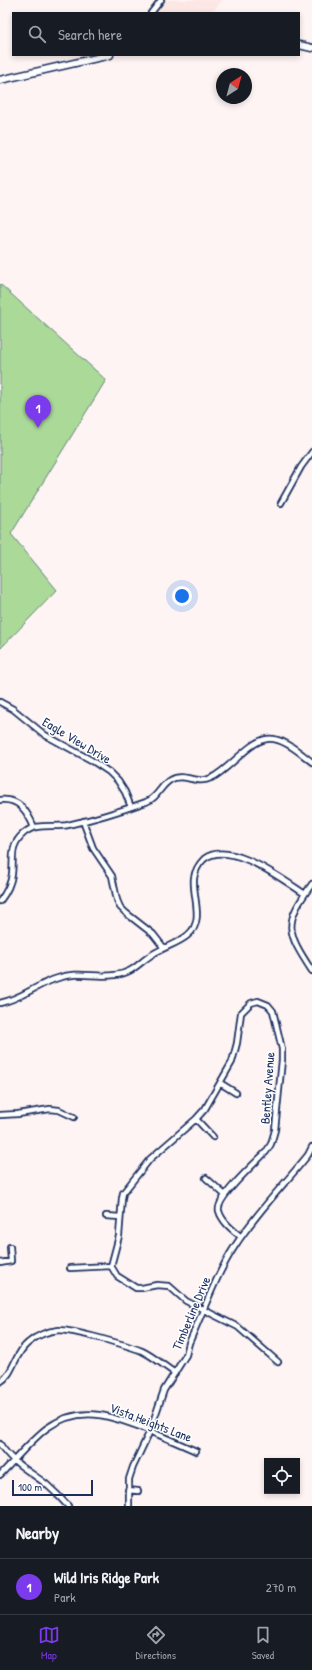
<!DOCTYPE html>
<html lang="en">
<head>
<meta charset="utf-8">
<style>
	body { margin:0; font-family:"Patrick Hand",sans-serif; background:#20242c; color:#f1f3f6 }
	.controls { position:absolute; right:12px; bottom:12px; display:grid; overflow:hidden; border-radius:0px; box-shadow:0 2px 6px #0003 }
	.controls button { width:36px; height:36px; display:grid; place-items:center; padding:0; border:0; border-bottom:1px solid #363941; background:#171b24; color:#f1f3f6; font:20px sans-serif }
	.compass { position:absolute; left:216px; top:68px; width:36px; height:36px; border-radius:50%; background:#171b24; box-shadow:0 2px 6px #0003; rotate:36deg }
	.scale { position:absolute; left:12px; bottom:10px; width:81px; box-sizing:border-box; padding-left:4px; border:2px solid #1b2f5e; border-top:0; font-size:11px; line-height:14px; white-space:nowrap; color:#1b2f5e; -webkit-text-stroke:3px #fff; paint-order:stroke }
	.you { position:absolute; left:182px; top:596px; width:14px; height:14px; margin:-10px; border:3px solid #fff; border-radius:50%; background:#1a73e8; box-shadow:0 0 0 6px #1a73e833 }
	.badge { display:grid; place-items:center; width:26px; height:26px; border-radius:50%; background:#7c3aed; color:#fff; font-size:13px; font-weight:700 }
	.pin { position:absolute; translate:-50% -33px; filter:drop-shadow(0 1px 2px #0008) }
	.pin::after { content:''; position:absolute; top:21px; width:14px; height:12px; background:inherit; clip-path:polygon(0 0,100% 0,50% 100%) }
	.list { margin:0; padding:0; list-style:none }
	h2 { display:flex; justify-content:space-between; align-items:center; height:52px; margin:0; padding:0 16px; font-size:17px }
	h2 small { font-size:13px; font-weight:400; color:#9ea1a6 }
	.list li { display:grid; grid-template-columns:26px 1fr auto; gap:12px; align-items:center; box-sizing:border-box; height:56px; padding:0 16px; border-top:1px solid #363941 }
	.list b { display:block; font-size:15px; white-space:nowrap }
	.list p { margin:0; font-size:13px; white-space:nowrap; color:#9ea1a6 }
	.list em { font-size:13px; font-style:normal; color:#9ea1a6 }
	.icon { flex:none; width:22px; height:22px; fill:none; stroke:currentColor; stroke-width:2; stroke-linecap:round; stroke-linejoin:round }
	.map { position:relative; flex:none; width:312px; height:1506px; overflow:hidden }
	.search { position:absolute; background:#171b24; box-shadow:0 2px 6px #0003; left:12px; right:12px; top:12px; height:44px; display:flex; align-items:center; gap:10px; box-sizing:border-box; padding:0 14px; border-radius:0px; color:#9ea1a6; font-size:15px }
	.sheet { height:108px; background:#171b24 }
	nav { display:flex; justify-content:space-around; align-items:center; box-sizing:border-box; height:56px; border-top:1px solid #363941; background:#171b24; font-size:11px; color:#9ea1a6 }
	nav a { display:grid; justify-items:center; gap:2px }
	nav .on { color:#7c3aed }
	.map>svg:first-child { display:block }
	.built { fill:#fce7e4 }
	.green { fill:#abd998; stroke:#63847b }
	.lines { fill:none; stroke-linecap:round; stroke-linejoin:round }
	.minor-casing { stroke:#1b2f5e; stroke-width:8 }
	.secondary-casing { stroke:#1b2f5e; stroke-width:9 }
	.minor { stroke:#fff; stroke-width:4.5 }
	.secondary { stroke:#fff; stroke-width:6 }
	.labels { text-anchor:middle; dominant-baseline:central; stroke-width:3; stroke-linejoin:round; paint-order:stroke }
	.street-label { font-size:13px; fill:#1b2f5e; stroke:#fff }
</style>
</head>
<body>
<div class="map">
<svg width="312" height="1506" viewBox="0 0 312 1506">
	<rect width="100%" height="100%" fill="#fef4f3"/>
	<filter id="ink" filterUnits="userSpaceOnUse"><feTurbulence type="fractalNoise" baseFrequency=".025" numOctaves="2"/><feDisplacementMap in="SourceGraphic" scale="8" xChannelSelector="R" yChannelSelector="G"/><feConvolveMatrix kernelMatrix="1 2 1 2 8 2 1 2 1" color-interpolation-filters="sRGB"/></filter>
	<g filter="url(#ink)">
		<path class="built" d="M165 0H222L212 13H156Z"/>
		<path class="green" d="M0 284 106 380 11 534 57 590 0 649Z"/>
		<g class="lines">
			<g class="minor-casing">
				<path id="minor" d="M151 13 161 0
					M281 503 301 467 312 452
					M0 702 13 709 45 735 91 760 109 772 118 781 125 792 131 807
					M0 800C19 798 27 811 34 827
					M83 821 93 848 112 876 117 900 120 907 126 913 153 934 164 948
					M312 884C283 924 286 931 312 971
					M0 901C6 893 11 884 12 874 14 857 9 846 24 833 37 822 53 828 68 825 94 819 121 811 146 802 158 798 160 786 170 780 183 772 197 785 211 778 229 770 249 741 267 739 283 737 300 753 312 762
					M0 1003C22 999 37 984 58 978 79 971 95 978 115 975 134 973 139 962 153 954 164 947 179 943 188 935 205 921 192 896 194 878 195 871 199 864 204 859 230 839 283 880 305 894
					M220 1083 236 1093
					M0 1115 18 1114 50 1109 59 1110 74 1117
					M196 1119 213 1137
					M206 1178 225 1195
					M106 1216 120 1217
					M241 1237C233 1230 222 1222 219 1211 215 1199 256 1162 266 1152L271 1144 275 1130 282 1060V1049L273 1011 268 1005 258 1001 251 1003 241 1013 237 1043 232 1062 205 1109 196 1119 150 1159 123 1193 122 1198 119 1236 111 1266 117 1276 136 1288H142L157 1285 169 1286 186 1301 238 1327 278 1362
					M0 1263 11 1261 10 1247
					M70 1268 111 1266
					M0 1382C14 1374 14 1354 28 1343 36 1336 48 1331 59 1330 73 1330 127 1345 142 1351 153 1356 164 1366 175 1373
					M0 1444C11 1462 29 1471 46 1484 54 1491 61 1498 68 1506
					M0 1475C15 1460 30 1441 47 1428 80 1405 109 1415 143 1428 161 1436 178 1443 196 1451
					M128 1490 138 1491
					M129 1506V1479L133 1467 150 1431 164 1390 186 1355 189 1343C204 1310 216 1275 235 1246 256 1213 284 1185 308 1155L312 1147"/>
			</g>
			<g class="secondary-casing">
				<path id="secondary" d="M299 45 312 48
					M0 80 110 55"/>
			</g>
			<use href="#minor" class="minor"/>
			<use href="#secondary" class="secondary"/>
		</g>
	</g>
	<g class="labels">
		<g class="street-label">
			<text transform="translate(77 740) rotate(31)">Eagle View Drive</text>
			<text transform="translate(267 1088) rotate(-86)">Bentley Avenue</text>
			<text transform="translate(191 1313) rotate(-67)">Timberline Drive</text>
			<text transform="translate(151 1422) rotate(21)">Vista Heights Lane</text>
		</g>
	</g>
</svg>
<div class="controls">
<button><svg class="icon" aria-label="locate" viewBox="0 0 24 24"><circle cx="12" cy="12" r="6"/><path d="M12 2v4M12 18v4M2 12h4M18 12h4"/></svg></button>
</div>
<svg class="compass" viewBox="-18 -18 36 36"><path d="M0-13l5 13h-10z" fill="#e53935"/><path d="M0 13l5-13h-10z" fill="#9ea1a6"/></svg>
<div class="scale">100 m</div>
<div class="you"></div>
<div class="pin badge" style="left:38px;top:428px">1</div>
<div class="search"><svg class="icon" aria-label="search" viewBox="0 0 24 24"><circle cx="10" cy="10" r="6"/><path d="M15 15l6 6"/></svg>Search here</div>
</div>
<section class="sheet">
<h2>Nearby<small></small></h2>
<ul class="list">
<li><span class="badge">1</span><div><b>Wild Iris Ridge Park</b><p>Park</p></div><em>270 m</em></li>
</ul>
</section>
<nav>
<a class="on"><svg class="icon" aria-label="map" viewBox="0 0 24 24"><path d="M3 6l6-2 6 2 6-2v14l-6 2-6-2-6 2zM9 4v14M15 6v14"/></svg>Map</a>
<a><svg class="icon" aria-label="directions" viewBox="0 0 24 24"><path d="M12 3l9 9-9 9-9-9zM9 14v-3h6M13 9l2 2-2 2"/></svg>Directions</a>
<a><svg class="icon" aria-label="saved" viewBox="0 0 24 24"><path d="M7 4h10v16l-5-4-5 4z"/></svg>Saved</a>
</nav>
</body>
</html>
